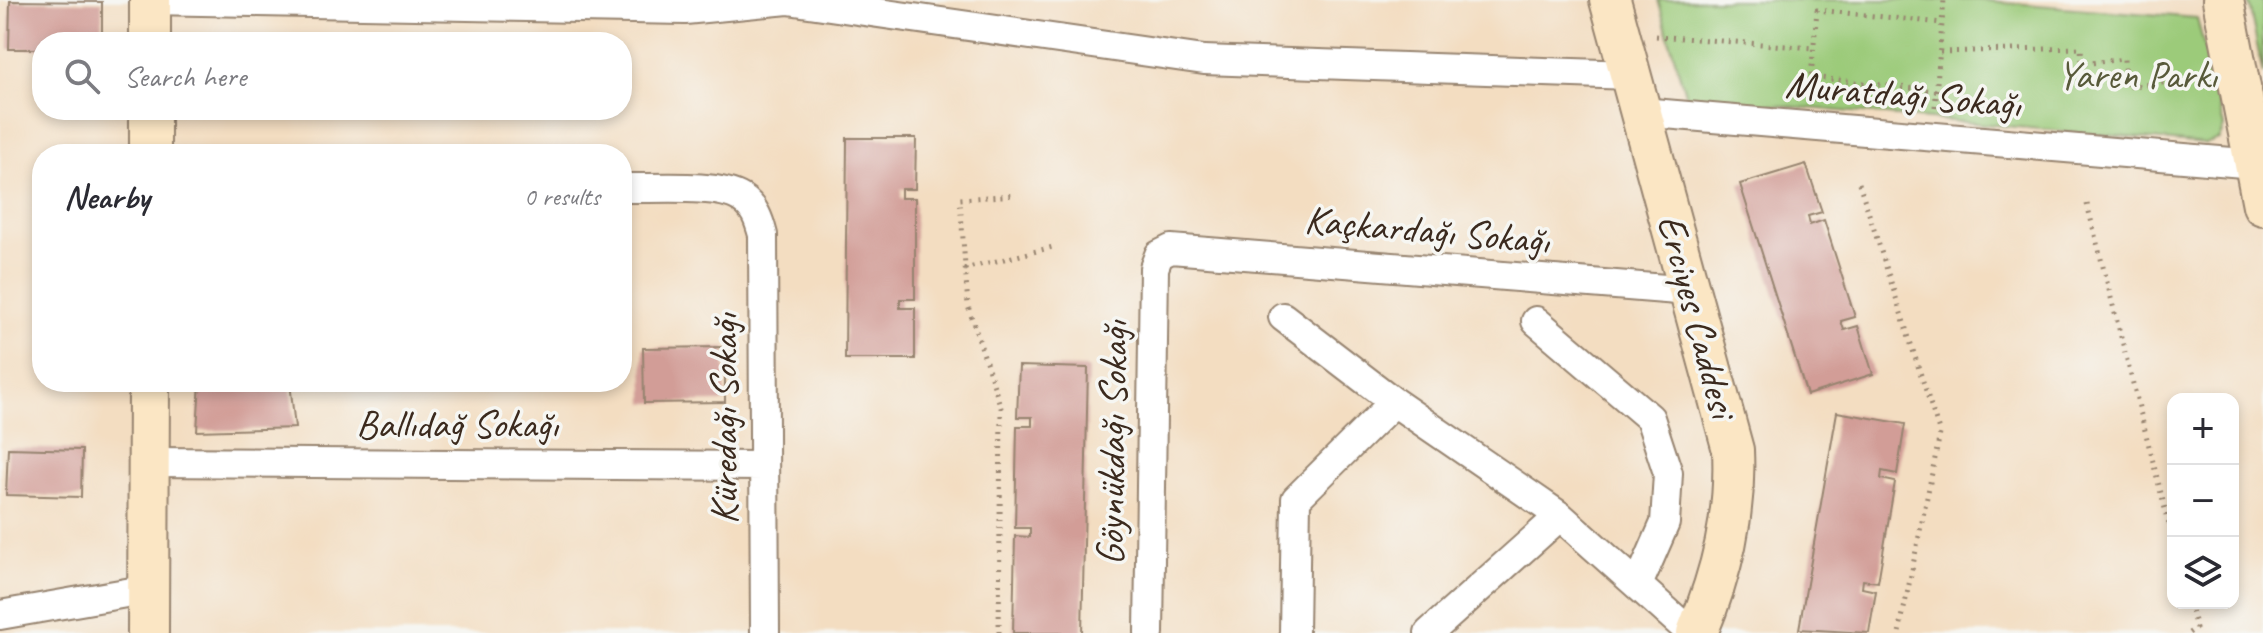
<!DOCTYPE html>
<html lang="en">
<head>
<meta charset="utf-8">
<style>
	body { margin:0; font-family:Caveat,sans-serif; background:#f2f2f3; color:#2b2b33 }
	.controls { position:absolute; right:24px; bottom:24px; display:grid; overflow:hidden; border-radius:16px; box-shadow:0 4px 12px #0003 }
	.controls button { width:72px; height:72px; display:grid; place-items:center; padding:0; border:0; border-bottom:2px solid #e1e1e2; background:#fff; color:#2b2b33; font:40px sans-serif }
	.list { margin:0; padding:0; list-style:none }
	h2 { display:flex; justify-content:space-between; align-items:center; height:104px; margin:0; padding:0 32px; font-size:34px }
	h2 small { font-size:26px; font-weight:400; color:#7c7c81 }
	.icon { flex:none; width:44px; height:44px; fill:none; stroke:currentColor; stroke-width:2; stroke-linecap:round; stroke-linejoin:round }
	.map { position:relative; flex:none; width:2263px; height:633px; overflow:hidden }
	.search { position:absolute; background:#fff; box-shadow:0 4px 12px #0003; left:32px; top:32px; width:600px; height:88px; display:flex; align-items:center; gap:20px; box-sizing:border-box; padding:0 28px; border-radius:32px; color:#7c7c81; font-size:30px }
	.panel { position:absolute; background:#fff; box-shadow:0 4px 12px #0003; left:32px; top:144px; width:600px; height:248px; border-radius:32px }
	.map>svg:first-child { display:block }
	.green { fill:#9ccb7a; stroke:#6c7a4c; stroke-width:2 }
	.building { fill:#d29d97 }
	.lines { fill:none; stroke-linecap:round; stroke-linejoin:round }
	.street-casing { stroke:#978470; stroke-width:32 }
	.secondary-casing { stroke:#978470; stroke-width:44 }
	.path { stroke:#978470; stroke-width:5; stroke-dasharray:2 6; stroke-linecap:butt }
	.street { stroke:#fff; stroke-width:28 }
	.secondary { stroke:#fbe6c4; stroke-width:40 }
	.labels { text-anchor:middle; dominant-baseline:central; stroke-width:7; stroke-linejoin:round; paint-order:stroke }
	.park-label { font-size:40px; fill:#585a3a; stroke:#f6f6f2 }
	.street-label { font-size:40px; fill:#3b2a1e; stroke:#f6f6f2 }
</style>
</head>
<body>
<div class="map">
<svg width="2263" height="633" viewBox="0 0 2263 633">
	<rect width="100%" height="100%" fill="#f6f6f2"/>
	<filter id="ink" filterUnits="userSpaceOnUse"><feTurbulence type="fractalNoise" baseFrequency=".0125" numOctaves="2"/><feDisplacementMap in="SourceGraphic" scale="16" xChannelSelector="R" yChannelSelector="G"/><feConvolveMatrix kernelMatrix="1 2 1 2 8 2 1 2 1" color-interpolation-filters="sRGB"/></filter>
	<filter id="wash" filterUnits="userSpaceOnUse"><feTurbulence type="fractalNoise" baseFrequency=".006" numOctaves="4" result="noise"/><feDisplacementMap in="SourceGraphic" scale="32" xChannelSelector="R" yChannelSelector="G"/><feGaussianBlur stdDeviation="1.8" result="paint"/><feColorMatrix in="noise" values="0 0 0 0 0 0 0 0 0 0 0 0 0 0 0 0 0 1.4 0 .05"/><feComposite in="paint" operator="in"/></filter>
	<g filter="url(#wash)">
		<rect width="100%" height="100%" fill="#f3ddc1"/>
		<path class="green" d="M1658 0H1977L2197 18 2224 127 2219 139 2205 144 1686 97Z
			M2248 0H2263V74Z"/>
		<g id="blocks">
			<path class="building" d="M10 1 102 2V42H42V49H9Z
				M847 138H916L915 189H901V198H915V299H900V308H915V359H845Z
				M1806 164 1822 212 1808 216 1810 225 1824 220 1855 317 1841 321 1844 330 1858 326 1873 374 1807 395 1740 184Z
				M725 347V402L644 403 643 348Z
				M1019 366 1088 368 1082 633H1013L1015 536 1030 537V528H1015L1017 426H1032V417H1017Z
				M200 382H290L295 428 197 431Z
				M1837 412 1905 424 1897 474 1882 471 1881 479 1895 482 1878 582 1863 580 1862 588 1876 591 1869 633 1799 629Z
				M8 448 82 450 81 497 6 495Z"/>
		</g>
	</g>
	<g filter="url(#ink)">
		<use href="#blocks" fill-opacity="0" stroke="#978470" stroke-width="2"/>
		<g class="lines">
			<g class="street-casing">
				<path id="street" d="M150 0 685 10 788 0 1204 60 1631 75
					M1641 112 2255 164
					M622 188C651 189 718 183 741 198 755 207 759 220 763 235L765 633
					M1283 317 1394 402 1560 516 1691 633
					M1536 321 1650 418 1668 473 1665 523 1638 585
					M149 462 764 466
					M0 615 149 589
					M1149 633 1154 268 1159 255 1171 249 1690 291
					M1294 633 1296 499 1394 402
					M1429 633 1560 516"/>
			</g>
			<g class="secondary-casing">
				<path id="secondary" d="M1610 0 1733 450C1736 516 1722 572 1697 633
					M2223 0 2263 205
					M150 42V0
					M150 154V110
					M148 633 149 382"/>
			</g>
			<path class="path" d="M1656 36 1813 48
				M1940 52 2081 48 2082 64 2124 59 2125 87 2205 78
				M1936 91 1811 77 1817 10 1942 23
				M1935 107 1944 0
				M1859 183 1940 434 1899 633
				M2087 204 2173 540
				M964 269 1057 246
				M999 633 1001 408 968 306 960 199 1016 195
				M2189 633 2196 628 2189 603"/>
			<use href="#street" class="street"/>
			<use href="#secondary" class="secondary"/>
		</g>
	</g>
	<g class="labels">
		<g class="park-label">
			<text x="2137" y="75">Yaren Parkı</text>
		</g>
		<g class="street-label">
			<text transform="translate(1903 94) rotate(5)">Muratdağı Sokağı</text>
			<text transform="translate(1427 230) rotate(5)">Kaçkardağı Sokağı</text>
			<text transform="translate(1697 316) rotate(75)">Erciyes Caddesi</text>
			<text transform="translate(724 419) rotate(-90)">Küredağı Sokağı</text>
			<text x="457" y="424">Ballıdağ Sokağı</text>
			<text transform="translate(1112 443) rotate(-89)">Göynükdağı Sokağı</text>
		</g>
	</g>
</svg>
<div class="controls">
<button>+</button>
<button>−</button>
<button><svg class="icon" aria-label="layers" viewBox="0 0 24 24"><path d="M12 4l9 5-9 5-9-5zM3 14l9 5 9-5"/></svg></button>
</div>
<div class="search"><svg class="icon" aria-label="search" viewBox="0 0 24 24"><circle cx="10" cy="10" r="6"/><path d="M15 15l6 6"/></svg>Search here</div>
<section class="panel">
<h2>Nearby<small>0 results</small></h2>
<ul class="list">
</ul>
</section>
</div>
</body>
</html>
